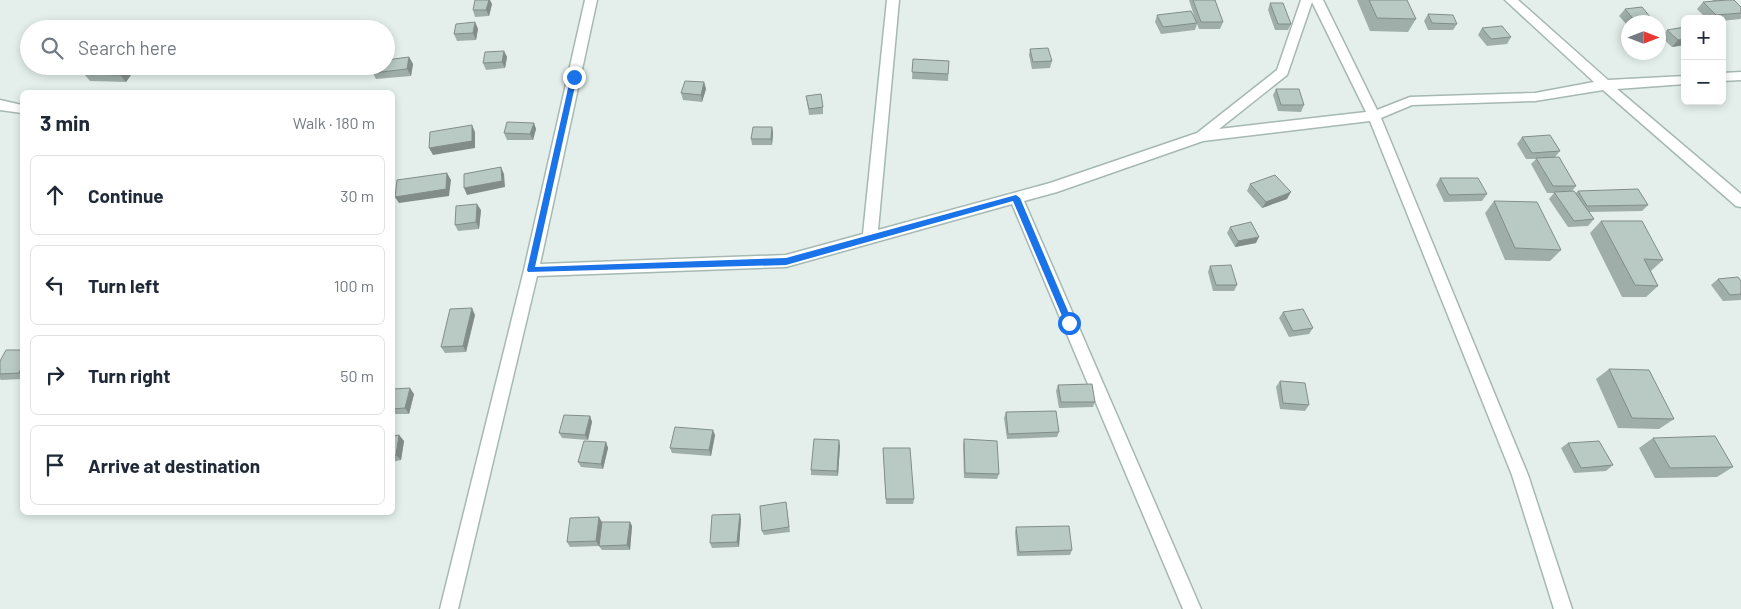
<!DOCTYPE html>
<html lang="en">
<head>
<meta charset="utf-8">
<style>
	body { margin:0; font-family:Barlow,sans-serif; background:#f6f6f7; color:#1f2937 }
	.controls { position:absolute; right:15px; top:15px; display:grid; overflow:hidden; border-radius:8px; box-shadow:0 2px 8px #0003 }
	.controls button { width:45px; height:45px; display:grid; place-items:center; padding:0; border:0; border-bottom:1px solid #e0e1e3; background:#fff; color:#1f2937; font:25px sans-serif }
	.compass { position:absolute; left:1621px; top:15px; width:45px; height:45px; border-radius:50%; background:#fff; box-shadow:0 2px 8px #0003; rotate:90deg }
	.stop { position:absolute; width:15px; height:15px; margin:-11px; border:4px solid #1a73e8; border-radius:50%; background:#fff }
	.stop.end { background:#1a73e8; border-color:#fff; box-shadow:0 1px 5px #0008 }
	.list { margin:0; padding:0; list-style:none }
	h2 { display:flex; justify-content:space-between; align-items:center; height:65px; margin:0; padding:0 20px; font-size:21px }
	h2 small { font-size:16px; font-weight:400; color:#747a83 }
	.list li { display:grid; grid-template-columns:32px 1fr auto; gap:15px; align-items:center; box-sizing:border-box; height:80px; margin:0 10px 10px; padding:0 10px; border:1px solid #e0e1e3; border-radius:8px }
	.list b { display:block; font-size:19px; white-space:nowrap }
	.list em { font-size:16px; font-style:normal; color:#747a83 }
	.icon { flex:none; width:28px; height:28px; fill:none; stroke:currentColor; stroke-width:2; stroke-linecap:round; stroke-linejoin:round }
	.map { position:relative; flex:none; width:1741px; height:609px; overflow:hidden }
	.search { position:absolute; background:#fff; box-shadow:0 2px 8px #0003; left:20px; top:20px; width:375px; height:55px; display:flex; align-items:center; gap:12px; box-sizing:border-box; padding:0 18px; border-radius:28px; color:#747a83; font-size:19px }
	.panel { position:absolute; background:#fff; box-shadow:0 2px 8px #0003; left:20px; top:90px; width:375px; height:425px; border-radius:8px }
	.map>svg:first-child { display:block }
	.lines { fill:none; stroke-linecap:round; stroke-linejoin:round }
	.street-casing { stroke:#a6b8b3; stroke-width:3 }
	.street { fill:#fff; fill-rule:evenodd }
	.wall { fill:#9faea9 }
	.shaded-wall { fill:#828d89 }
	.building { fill:#b9cac4; stroke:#828d89 }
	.route { fill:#1a73e8 }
</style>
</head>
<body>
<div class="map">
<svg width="1741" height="609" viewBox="0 0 1741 609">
	<rect width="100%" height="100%" fill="#e4efeb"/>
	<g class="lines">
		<g class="street-casing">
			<path id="street" d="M585 0H597L540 264 786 255 863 234 887 0H899L878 230 1050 183 1197 133 1277 70 1301 0H1323L1377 110 1410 97 1535 93 1594 82 1505 0H1518L1608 80 1685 76V84L1617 89 1741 194V207L1736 206 1603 90 1535 101 1412 105 1381 118 1528 475 1572 609H1554L1512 475 1370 121 1203 141 1057 192 1024 201 1201 609H1183L1012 204 786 267 537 276 458 609H440L524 270ZM1312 2 1366 112 1219 129 1287 75Z
				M1741 72V80L1722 81V73Z
				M0 100 22 105V113L0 110Z"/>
		</g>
		<use href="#street" class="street"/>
	</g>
	<path class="wall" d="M1189 0H1215L1223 22 1220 29H1199L1197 24 1195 30 1161 34 1155 22 1157 15 1195 19Z
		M1357 0H1407L1416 19 1408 32 1370 31Z
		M1711 0H1734L1741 7V18L1740 19 1722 21V19H1707L1697 9 1703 2 1714 1Z
		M1270 3 1291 24 1288 30H1275L1268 10Z
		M492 4 489 16 475 17 473 10Z
		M1625 9 1651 18 1648 22H1628V40L1622 33 1627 26H1628L1619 16Z
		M1428 14 1457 24 1453 30H1428L1424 21Z
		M475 22 478 29 476 40 457 41 454 34Z
		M1685 27V45L1672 47 1661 37 1667 30Z
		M1482 28 1511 37 1507 44 1487 46 1478 35Z
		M1030 49 1052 61 1050 68 1032 69 1029 55Z
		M504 51 507 57 505 68 486 70 483 63Z
		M409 57 413 64 411 76 376 79 373 73Z
		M913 59 949 61 948 81 912 79Z
		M135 69 126 82 90 81 84 74Z
		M704 82 706 89 702 102 683 100 681 93Z
		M1276 89 1304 105 1301 112 1278 111 1273 95Z
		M806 96 823 107V114L809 115Z
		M534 123 536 129 533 140H507L504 133Z
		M772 127 773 133 772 145H752L751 139Z
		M1522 137 1560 151 1555 157 1576 186 1572 191 1576 193 1578 191 1648 205 1642 211 1589 212 1594 219 1588 226 1568 227 1549 199 1554 193H1547L1531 164 1536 159H1526L1517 144Z
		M1440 178 1487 194 1482 201 1444 202 1436 185Z
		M1250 184 1287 199 1262 208 1247 191Z
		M1494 201 1561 250 1550 261 1505 260 1485 213Z
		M481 210 479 229 458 231 455 225Z
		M1601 221 1663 260 1651 271 1658 286 1646 297H1622L1590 233Z
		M1230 227 1256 243 1235 247 1227 233Z
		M1210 266 1237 285 1234 291H1213L1208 272Z
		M1718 279 1741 281V300L1723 301 1711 285Z
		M1283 312 1313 328 1309 334 1289 337 1279 318Z
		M475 315 466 352 445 353 441 347Z
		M22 350V379L1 380 0 379V361Z
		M1609 369 1674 419 1659 429 1618 428 1596 379Z
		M1280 381 1309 405 1305 411 1280 409 1276 387Z
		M1058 385 1095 402 1093 407 1059 408 1056 391Z
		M392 389 414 394 409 414H392Z
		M1006 412 1059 432 1057 437 1007 439 1004 418Z
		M590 416 592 422 588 440 562 438 559 433Z
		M399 435 404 441 401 460 392 462V436Z
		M715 435 711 456 672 453 670 448Z
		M1653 438 1733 467 1717 477 1655 478 1639 448Z
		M964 439 999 474 997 479 964 478 963 445Z
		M606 442 608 448 603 469 581 467 578 462Z
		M1568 443 1613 465 1606 471 1574 473 1561 448Z
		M840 446 838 476 811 475V470Z
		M883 448 914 499 913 504H886Z
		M786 502 790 532 764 535 762 531Z
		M741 519 739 547 712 548 710 543Z
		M602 522 600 541 630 522 632 526 630 550H602L599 546 570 547 567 542Z
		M1016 527 1072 550 1070 555 1017 556 1015 532Z"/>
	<path class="shaded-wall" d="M489 0H490L492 4 489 16 486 10Z
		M475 22 478 29 476 40 473 33Z
		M1685 39V45L1672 47 1678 40Z
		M504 51 507 57 505 68 502 62Z
		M409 57 413 64 411 76 407 69Z
		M127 66H132L135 69 126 82 120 75Z
		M704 82 706 89 702 102 701 95Z
		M534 123 536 129 533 140 530 134Z
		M472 125 475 132V148L433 155 429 148Z
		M772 127 773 133 772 145 771 139Z
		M501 167 504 174 505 187 467 195 464 188Z
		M447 173 451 180 449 196 399 203 395 197Z
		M1291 192 1287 199 1262 208 1266 202Z
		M477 204 481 210 479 229 476 222Z
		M1259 237 1256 243 1235 247 1238 241Z
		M472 308 475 315 466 352 463 346Z
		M22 366V376L19 373Z
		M410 388 414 394 409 414 405 408Z
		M590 416 592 422 588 440 585 435Z
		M713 430 715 435 711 456 709 450Z
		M399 435 404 441 401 460 396 455Z
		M839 440 840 446 838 476 837 471Z
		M606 442 608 448 603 469 601 464Z
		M740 514 741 519 739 547 737 542Z
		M599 517 602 522 599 546 596 541Z
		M630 522 632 526 630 550 627 545Z"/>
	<path class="building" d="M475 0H489L486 10H473Z
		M1193 0H1215L1223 22H1201Z
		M1369 0H1407L1416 19 1377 18Z
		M1727 0H1734L1741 7V13L1716 15 1703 2Z
		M1270 3H1283L1291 24H1278Z
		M1642 7 1651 18 1634 20 1625 9Z
		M1191 11 1197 23 1163 27 1157 15Z
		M1428 14 1453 15 1457 24 1432 23Z
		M475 22 473 33 454 34 456 24Z
		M1502 26 1511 37 1491 39 1482 28Z
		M1685 27V39L1678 40 1667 30Z
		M1048 48 1052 61 1033 62 1030 49Z
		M504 51 502 62 483 63 485 52Z
		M409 57 407 69 373 73 374 66H386V60Z
		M913 59 949 61 948 74 912 72Z
		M90 66H127L120 75 84 74Z
		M685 81 704 82 701 95 681 93Z
		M1276 89H1299L1304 105H1281Z
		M821 94 823 107 809 109 806 96Z
		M507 122 534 123 530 134 504 133Z
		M472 125V141L429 148 430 132Z
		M753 127H772L771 139H751Z
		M1550 135 1560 151 1532 153 1522 137Z
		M1559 157 1576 186H1553L1536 158Z
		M501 167 502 181 464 188V174Z
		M447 173 446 189 395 197 397 180Z
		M1275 175 1291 192 1266 202 1250 184Z
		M1440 178H1478L1487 194 1449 195Z
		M1638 189 1648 205 1587 206 1578 191Z
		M1574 191 1594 219 1574 221 1554 192Z
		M1494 201 1537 202 1561 250 1515 248Z
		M477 204 476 222 455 225 456 206Z
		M1601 221H1642L1663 260 1644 259 1658 286 1635 285Z
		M1251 222 1259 237 1238 241 1230 227Z
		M1231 265 1237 285H1216L1210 266Z
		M1738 277 1741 281V294L1730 295 1718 279Z
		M472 308 463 346 441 347 450 309Z
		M1303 309 1313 328 1293 331 1283 312Z
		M6 350H22V366L19 373 0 374V361Z
		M1609 369 1649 370 1674 419 1632 418Z
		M1280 381 1305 383 1309 405 1283 403Z
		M1092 384 1095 402H1061L1058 385Z
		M410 388 405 408 392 409V389Z
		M1056 411 1059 432 1008 434 1006 412Z
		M564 415 590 416 585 435 559 433Z
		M675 427 713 430 709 450 670 448Z
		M399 435 396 455 392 456V436Z
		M1715 436 1733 467 1670 468 1653 438Z
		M814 439 839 440 837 471 811 470Z
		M964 439 997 441 999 474 965 473Z
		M584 441 606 442 601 464 578 462Z
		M1599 441 1613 465 1581 468 1568 443Z
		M883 448H910L914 499H886Z
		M786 502 789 527 762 531 760 506Z
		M740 514 737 542 710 543 712 515Z
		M599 517 596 541 567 542 570 518Z
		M602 522H630L627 545 599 546Z
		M1069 526 1072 550 1019 552 1016 527Z"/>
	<path class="route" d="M571 75 577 77 535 267 786 258 1016 195 1020 198 1073 323 1069 326 1065 323 1013 201 786 265 528 272 527 270Z"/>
</svg>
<div class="controls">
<button>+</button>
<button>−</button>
</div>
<svg class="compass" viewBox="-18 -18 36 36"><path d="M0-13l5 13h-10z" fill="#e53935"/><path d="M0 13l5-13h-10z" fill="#747a83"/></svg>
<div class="stop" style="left:1069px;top:323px"></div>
<div class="stop end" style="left:574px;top:77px"></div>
<div class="search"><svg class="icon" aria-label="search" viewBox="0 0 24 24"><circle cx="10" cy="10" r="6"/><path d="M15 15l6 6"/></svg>Search here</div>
<section class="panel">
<h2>3 min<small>Walk · 180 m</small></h2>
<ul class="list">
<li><svg class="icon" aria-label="ahead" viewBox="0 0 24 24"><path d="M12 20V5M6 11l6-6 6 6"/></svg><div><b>Continue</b></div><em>30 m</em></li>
<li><svg class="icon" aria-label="left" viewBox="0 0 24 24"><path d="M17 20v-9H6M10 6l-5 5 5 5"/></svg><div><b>Turn left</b></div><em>100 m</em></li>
<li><svg class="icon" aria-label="right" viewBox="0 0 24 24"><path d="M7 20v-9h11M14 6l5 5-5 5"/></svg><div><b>Turn right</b></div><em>50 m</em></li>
<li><svg class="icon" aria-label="arrive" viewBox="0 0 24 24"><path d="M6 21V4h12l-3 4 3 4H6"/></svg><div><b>Arrive at destination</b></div></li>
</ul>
</section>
</div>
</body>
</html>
